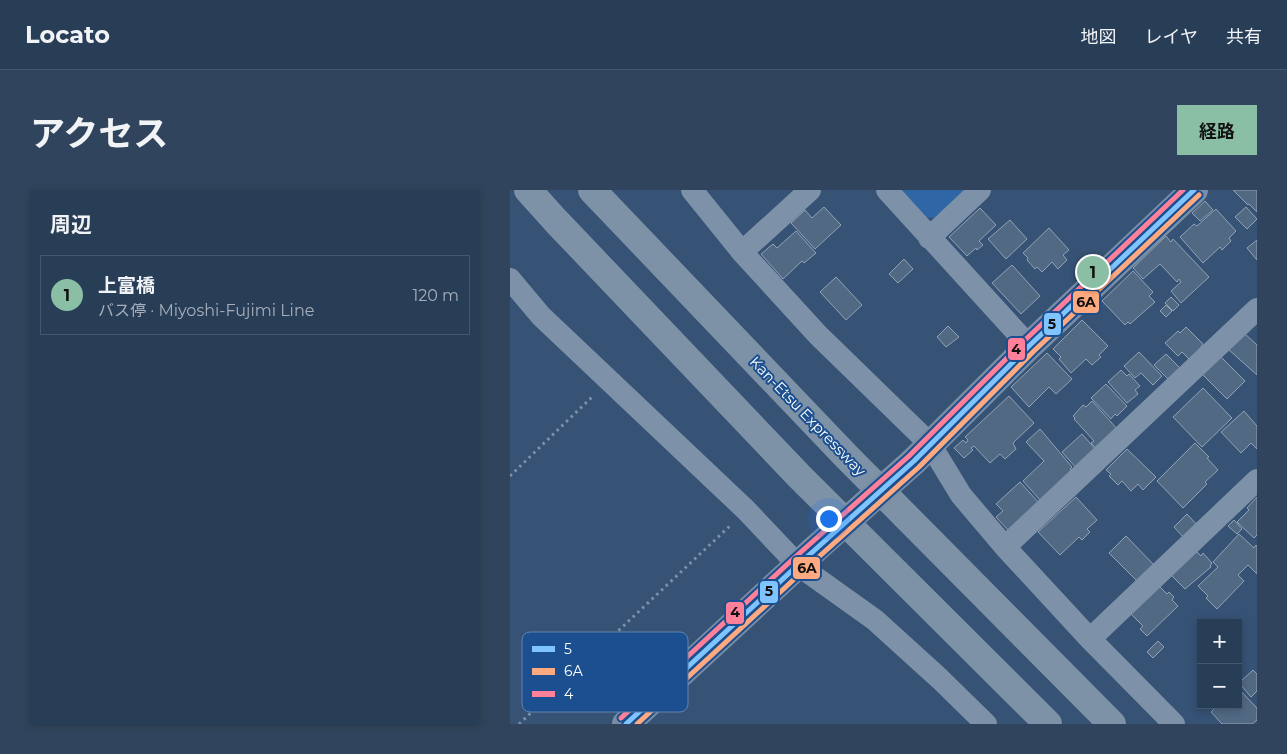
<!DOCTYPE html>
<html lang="ja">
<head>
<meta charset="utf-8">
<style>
	body { margin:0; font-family:Montserrat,"Noto Sans JP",sans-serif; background:#30455d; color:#f1f3f6 }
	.controls { position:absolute; right:15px; bottom:15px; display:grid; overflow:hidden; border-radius:0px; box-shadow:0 2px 8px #0003 }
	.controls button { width:45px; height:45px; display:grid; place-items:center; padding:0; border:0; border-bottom:1px solid #44576d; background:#283e57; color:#f1f3f6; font:25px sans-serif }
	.you { position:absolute; left:318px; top:328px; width:18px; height:18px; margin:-12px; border:4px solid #fff; border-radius:50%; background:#1a73e8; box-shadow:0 0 0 8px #1a73e833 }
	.badge { display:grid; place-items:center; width:32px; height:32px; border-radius:50%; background:#8abfa5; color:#111; font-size:16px; font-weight:700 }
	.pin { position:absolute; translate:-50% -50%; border:2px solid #fff; box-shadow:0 1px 5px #0006 }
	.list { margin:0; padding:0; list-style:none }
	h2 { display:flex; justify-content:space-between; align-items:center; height:65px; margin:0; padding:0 20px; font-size:21px }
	h2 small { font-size:16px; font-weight:400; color:#a5aeba }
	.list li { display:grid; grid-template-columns:32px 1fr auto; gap:15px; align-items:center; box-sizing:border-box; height:80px; margin:0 10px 10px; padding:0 10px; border:1px solid #44576d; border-radius:0px }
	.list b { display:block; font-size:19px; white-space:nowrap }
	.list p { margin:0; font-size:16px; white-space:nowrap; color:#a5aeba }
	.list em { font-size:16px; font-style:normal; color:#a5aeba }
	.map { position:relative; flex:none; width:747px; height:534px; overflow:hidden; border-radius:0px }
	header { display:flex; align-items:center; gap:30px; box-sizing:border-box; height:70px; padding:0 25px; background:#283e57; border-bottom:1px solid #44576d }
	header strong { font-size:24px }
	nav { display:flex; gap:28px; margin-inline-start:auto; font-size:18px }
	.intro { display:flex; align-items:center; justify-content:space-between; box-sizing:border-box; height:120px; padding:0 30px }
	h1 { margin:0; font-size:35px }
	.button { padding:12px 22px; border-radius:0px; background:#8abfa5; color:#111; font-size:18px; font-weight:700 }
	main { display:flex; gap:30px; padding:0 30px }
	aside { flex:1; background:#283e57; border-radius:0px; box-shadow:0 2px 8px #0003 }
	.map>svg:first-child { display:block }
	.green { fill:#2f66a5 }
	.building { fill:#526984; stroke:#92a2b6 }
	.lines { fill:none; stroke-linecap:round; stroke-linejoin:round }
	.path { stroke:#7d92a8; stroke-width:3; stroke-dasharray:2.5 4; stroke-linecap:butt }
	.minor { stroke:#7d92a8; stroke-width:22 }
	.secondary { stroke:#798da4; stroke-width:28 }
	.motorway { stroke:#7e92a7; stroke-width:28 }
	.secondary-bridge { stroke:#798da4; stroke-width:28 }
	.bus-1-casing { stroke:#1b4f8f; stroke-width:9 }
	.bus-2-casing { stroke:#1b4f8f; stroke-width:9 }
	.bus-3-casing { stroke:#1b4f8f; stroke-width:9 }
	.bus-1 { stroke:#80c4ff; stroke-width:5 }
	.bus-2 { stroke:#ffa980; stroke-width:5 }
	.bus-3 { stroke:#ff8098; stroke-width:5 }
	.labels { text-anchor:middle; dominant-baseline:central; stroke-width:4; stroke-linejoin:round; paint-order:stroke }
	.street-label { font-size:15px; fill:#fff; stroke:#1b4f8f }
	.key { fill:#1b4f8f; stroke:#5f84b1; stroke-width:1 }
	.key-label { font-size:14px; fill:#fff }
	.line-badge { stroke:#1b4f8f; stroke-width:2 }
	.pale-badge-label { font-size:14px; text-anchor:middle; font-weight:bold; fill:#111 }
</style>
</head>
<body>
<header>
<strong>Locato</strong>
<nav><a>地図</a><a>レイヤ</a><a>共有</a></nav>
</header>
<div class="intro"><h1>アクセス</h1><a class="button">経路</a></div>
<main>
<aside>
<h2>周辺<small></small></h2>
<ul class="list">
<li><span class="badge">1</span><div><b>上富橋</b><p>バス停 · Miyoshi-Fujimi Line</p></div><em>120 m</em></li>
</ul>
</aside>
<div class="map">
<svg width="747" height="534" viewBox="0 0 747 534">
	<rect width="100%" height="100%" fill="#365274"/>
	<path class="green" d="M389 0H460L431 27 412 28Z"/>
	<path class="building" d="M723 0H747V22L739 14 738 15Z
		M695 11 703 20 690 31 682 23Z
		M314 17 331 35 305 59 281 33 295 20 302 28Z
		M736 17 747 29 737 39 725 27Z
		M470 18 486 35 469 51 473 55 467 60 466 58 457 66 439 47Z
		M706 19 726 41 719 48 721 51 712 60 710 57 693 73 670 47 684 34 687 36Z
		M500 30 517 49 496 69 478 49Z
		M539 38 559 60 553 65 557 70 548 79 542 72 532 82 527 77 525 79 517 70 518 68 513 63Z
		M286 41 306 63 294 73 292 71 273 89 251 64 263 54 267 58Z
		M656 46 661 52 663 49 699 87 671 113 661 101 671 92 669 89 667 92 650 74 633 89 623 78Z
		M747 50V70L737 58Z
		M394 69 403 79 388 93 379 84Z
		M502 75 530 106 511 124 482 93Z
		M623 81 643 102 639 106 645 112 620 134 618 132 615 135 592 111Z
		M326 87 352 115 336 130 310 102Z
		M661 107 669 115 663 121 655 113Z
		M656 115 662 121 656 127 650 121Z
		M572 130 598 156 589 165 591 167 582 175 576 169 561 183 549 169 551 167 543 159Z
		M438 136 449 147 436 157 427 147Z
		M676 137 693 154 681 171 672 162 668 166 655 153 668 141 670 143Z
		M734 143 747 155V185L719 160Z
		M629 162 652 186 643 195 631 183 625 188 614 176Z
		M537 163 562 189 546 204 539 197 519 217 501 197Z
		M656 164 670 178 658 189 644 175Z
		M710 166 735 191 717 209 692 184Z
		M611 180 617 186 619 184 630 196 625 200 628 204 617 213 598 192Z
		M596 194 617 216 607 226 605 224 601 229 581 208Z
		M693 198 722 228 692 257 663 227Z
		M499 206 524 233 503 253 506 259 495 269 490 264 480 273 464 256 461 258 463 260 454 268 444 258 453 250 456 253 458 250 455 247Z
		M582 211 609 241 588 261 581 253 584 251 564 229 565 228 563 226 573 215 576 217Z
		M734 221 747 236V259L741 253 731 263 711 242Z
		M530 239 562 277 560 279 563 281 530 310 513 291 534 271 516 252Z
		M572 244 588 262 568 280 552 262Z
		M685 253 699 267 697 268 708 280 695 292 697 294 673 318 647 291Z
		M617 259 646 287 633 300 628 294 621 301 612 291 608 295 599 286 601 284 596 280Z
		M510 292 531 315 498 340 486 327 493 321 486 314Z
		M566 307 587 330 577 339 580 342 572 350 569 347 550 365 528 342Z
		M747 307V345L744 348 727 332 739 320 737 318Z
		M677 324 688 336 675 349 664 337Z
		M724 330 732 339 727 344 718 336Z
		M729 344 744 358 746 355 747 356V384L738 375 728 385 734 391 707 419 696 408 698 406 688 396 708 377 703 372Z
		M616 346 645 376 628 392 599 363Z
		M686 361 691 366 693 363 702 373 700 376 701 377 675 399 661 385Z
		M649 396 657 404 659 402 664 407 662 410 668 416 637 446 630 439 633 436 620 423Z
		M648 451 654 457 643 468 637 462Z
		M743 480 747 484V501L741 507 729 493Z
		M728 498 747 518V530L742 534H712L701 522 708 515H728Z"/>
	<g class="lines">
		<path class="path" d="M0 286 84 205
			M9 534 222 334"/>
		<path class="minor" d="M182 0 232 62 308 145 420 254 451 305 495 357 580 449 664 534
			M377 0 519 156
			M419 48 470 0
			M232 62 300 0
			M0 89 31 126 236 320 288 375 365 430 430 489 476 534
			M495 357 747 119
			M580 449 747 290"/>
		<path class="secondary" d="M404 271 519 156 684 0
			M116 534 303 361"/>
		<path class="motorway" d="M18 0 45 30 289 286 538 534
			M82 0 336 266 602 534"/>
		<path class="secondary-bridge" d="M303 361 404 271"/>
		<g class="bus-1-casing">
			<path id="bus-1" d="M116 534 288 375 404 271 519 156 684 0"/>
		</g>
		<g class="bus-2-casing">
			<path id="bus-2" d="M127 534 293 381 409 277 524 161 689 5"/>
		</g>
		<g class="bus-3-casing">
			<path id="bus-3" d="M111 528 283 369 399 266 514 151 673 0"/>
		</g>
		<use href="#bus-1" class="bus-1"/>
		<use href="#bus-2" class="bus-2"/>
		<use href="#bus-3" class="bus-3"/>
	</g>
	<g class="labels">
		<g class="street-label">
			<text transform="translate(298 226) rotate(46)">Kan-Etsu Expressway</text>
		</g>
	</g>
	<rect x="12" y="442" width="166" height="80" rx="8" class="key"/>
	<rect x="22" y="456" width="23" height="6" fill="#80c4ff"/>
	<rect x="22" y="478" width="23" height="7" fill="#ffa980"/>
	<rect x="22" y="501" width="23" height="6" fill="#ff8098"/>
	<g class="key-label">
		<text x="54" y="464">5</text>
		<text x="54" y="486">6A</text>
		<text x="54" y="509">4</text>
	</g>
	<g class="line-badge">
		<rect x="562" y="100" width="28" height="24" rx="5" fill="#ffa980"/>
		<rect x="533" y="122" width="19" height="24" rx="5" fill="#80c4ff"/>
		<rect x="497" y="147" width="19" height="24" rx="5" fill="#ff8098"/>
		<rect x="282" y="366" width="29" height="24" rx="5" fill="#ffa980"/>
		<rect x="249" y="390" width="20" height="24" rx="5" fill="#80c4ff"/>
		<rect x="215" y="411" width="20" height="24" rx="5" fill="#ff8098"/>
	</g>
	<g class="pale-badge-label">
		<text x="576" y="117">6A</text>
		<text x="542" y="139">5</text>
		<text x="506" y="164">4</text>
		<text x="297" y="383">6A</text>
		<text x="259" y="406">5</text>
		<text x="225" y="427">4</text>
	</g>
</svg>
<div class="controls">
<button>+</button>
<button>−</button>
</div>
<div class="you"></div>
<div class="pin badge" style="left:583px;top:82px">1</div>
</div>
</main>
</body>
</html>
